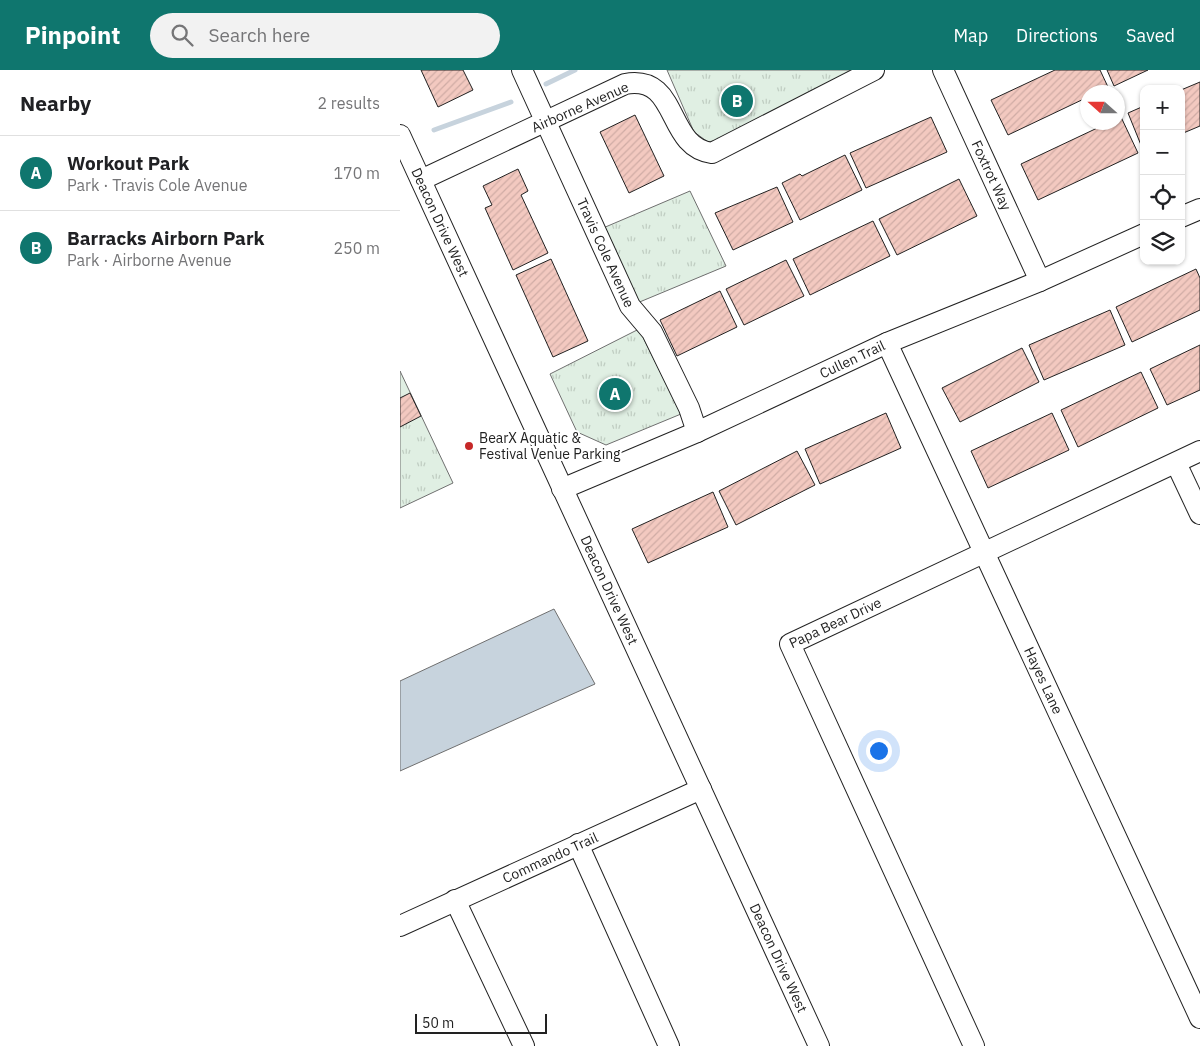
<!DOCTYPE html>
<html lang="en">
<head>
<meta charset="utf-8">
<style>
	body { margin:0; font-family:"IBM Plex Sans",sans-serif; background:#f2f2f2; color:#202124 }
	.controls { position:absolute; right:15px; top:15px; display:grid; overflow:hidden; border-radius:10px; box-shadow:0 1px 4px #0004 }
	.controls button { width:45px; height:45px; display:grid; place-items:center; padding:0; border:0; border-bottom:1px solid #e0e0e0; background:#fff; color:#202124; font:25px sans-serif }
	.compass { position:absolute; left:680px; top:15px; width:45px; height:45px; border-radius:50%; background:#fff; box-shadow:0 1px 4px #0004; rotate:291deg }
	.scale { position:absolute; left:15px; bottom:12px; width:132px; box-sizing:border-box; padding-left:5px; border:2px solid #222; border-top:0; font-size:14px; line-height:18px; white-space:nowrap; color:#222; -webkit-text-stroke:4px #fff; paint-order:stroke }
	.you { position:absolute; left:478px; top:680px; width:18px; height:18px; margin:-12px; border:4px solid #fff; border-radius:50%; background:#1a73e8; box-shadow:0 0 0 8px #1a73e833 }
	.badge { display:grid; place-items:center; width:32px; height:32px; border-radius:50%; background:#0f766e; color:#fff; font-size:16px; font-weight:700 }
	.pin { position:absolute; translate:-50% -50%; border:2px solid #fff; box-shadow:0 1px 5px #0006 }
	.list { margin:0; padding:0; list-style:none }
	h2 { display:flex; justify-content:space-between; align-items:center; height:65px; margin:0; padding:0 20px; font-size:21px }
	h2 small { font-size:16px; font-weight:400; color:#757577 }
	.list li { display:grid; grid-template-columns:32px 1fr auto; gap:15px; align-items:center; box-sizing:border-box; height:75px; padding:0 20px; border-top:1px solid #e0e0e0 }
	.list b { display:block; font-size:19px; white-space:nowrap }
	.list p { margin:0; font-size:16px; white-space:nowrap; color:#757577 }
	.list em { font-size:16px; font-style:normal; color:#757577 }
	.icon { flex:none; width:28px; height:28px; fill:none; stroke:currentColor; stroke-width:2; stroke-linecap:round; stroke-linejoin:round }
	.map { position:relative; flex:none; width:800px; height:976px; overflow:hidden }
	header { display:flex; align-items:center; gap:30px; box-sizing:border-box; height:70px; padding:0 25px; background:#0f766e; color:#fff }
	header strong { font-size:24px }
	nav { display:flex; gap:28px; margin-inline-start:auto; font-size:18px }
	.search { width:350px; height:45px; background:#f2f2f2; display:flex; align-items:center; gap:12px; box-sizing:border-box; padding:0 18px; border-radius:28px; color:#757577; font-size:19px }
	main { display:flex }
	aside { flex:1; background:#fff }
	.map>svg:first-child { display:block }
	.park { fill:url(#park-tufts); stroke:#6f6f6f }
	.water { fill:#c7d3dd; stroke:#6f6f6f }
	.lines { fill:none; stroke-linecap:round; stroke-linejoin:round }
	.stream { stroke:#c7d3dd; stroke-width:5 }
	.building { fill:url(#building-hatch); stroke:#222 }
	.minor-casing { stroke:#222; stroke-width:22 }
	.minor { stroke:#fff; stroke-width:20 }
	.poi-dot { fill:#c62828; stroke:#fff; stroke-width:2 }
	.labels { text-anchor:middle; dominant-baseline:central; stroke-width:4; stroke-linejoin:round; paint-order:stroke }
	.street-label { font-size:14px; fill:#222; stroke:#fff }
	.poi-label { font-size:14px; fill:#222; stroke:#fff; text-anchor:start }
</style>
</head>
<body>
<header>
<strong>Pinpoint</strong>
<div class="search"><svg class="icon" aria-label="search" viewBox="0 0 24 24"><circle cx="10" cy="10" r="6"/><path d="M15 15l6 6"/></svg>Search here</div>
<nav><a>Map</a><a>Directions</a><a>Saved</a></nav>
</header>
<main>
<aside>
<h2>Nearby<small>2 results</small></h2>
<ul class="list">
<li><span class="badge">A</span><div><b>Workout Park</b><p>Park · Travis Cole Avenue</p></div><em>170 m</em></li>
<li><span class="badge">B</span><div><b>Barracks Airborn Park</b><p>Park · Airborne Avenue</p></div><em>250 m</em></li>
</ul>
</aside>
<div class="map">
<svg width="800" height="976" viewBox="0 0 800 976">
	<defs>
		<pattern id="park-tufts" width="24" height="20" patternUnits="userSpaceOnUse" patternTransform="scale(1.25)"><rect width="24" height="20" fill="#e0efe3"/><path d="M3 7l-1-3M5 7V3M7 7l1-3M15 17l-1-3M17 17v-4M19 17l1-3" fill="none" stroke="#c0cdc2"/></pattern>
		<pattern id="building-hatch" width="6" height="6" patternUnits="userSpaceOnUse" patternTransform="scale(1.25)"><rect width="6" height="6" fill="#f3c9c0"/><path d="M-1 1l2-2M0 6l6-6M5 7l2-2" fill="none" stroke="#d0aca5"/></pattern>
	</defs>
	<rect width="100%" height="100%" fill="#fff"/>
	<path class="park" d="M267 0H454L317 70 308 72 294 62Z
		M290 121 326 196 230 236 196 161Z
		M239 259 281 344 206 375 177 362 150 304Z
		M0 301 53 413 0 438Z"/>
	<path class="water" d="M154 539 195 614 0 701V611Z"/>
	<g class="lines">
		<path class="stream" d="M146 14 175 0
			M34 60 111 32"/>
	</g>
	<path class="building" d="M21 0H63L73 20 38 37Z
		M655 0H700L708 17 697 22H688V27L608 65 591 30Z
		M707 0H748L714 16Z
		M800 12V56L781 64V20Z
		M744 36V80H743L728 43Z
		M235 45 264 106 229 123 200 62Z
		M531 47 547 82 466 118 450 83Z
		M721 47 738 83 638 130 621 94 710 52H718V49Z
		M445 85 462 120 400 150 382 113 400 104 402 106Z
		M118 99 128 121 121 125 148 183 113 200 85 138 92 135 83 116Z
		M559 109 577 146 497 185 479 149Z
		M377 117 393 152 333 180 315 143Z
		M473 151 490 186 410 225 393 189Z
		M151 189 188 271 153 287 116 205Z
		M386 190 404 226 344 255 326 219Z
		M796 199 800 208V240L732 272 716 237Z
		M320 221 337 257 277 286 260 250Z
		M710 240 725 275 644 310 629 275Z
		M800 275V320L767 335 750 299Z
		M622 278 639 312 560 352 542 318Z
		M741 302 758 338 678 377 661 340Z
		M10 323 21 346 0 357V328Z
		M486 343 501 378 420 414 405 379Z
		M652 343 669 380 588 418 571 381Z
		M397 381 415 415 336 455 319 421Z
		M313 422 328 457 248 493 232 459Z"/>
	<g class="lines">
		<g class="minor-casing">
			<g id="minor">
				<path id="s1" d="M122 0 230 236 252 262 289 338 297 362"/>
				<path id="s2" d="M543 0 640 211"/>
				<path id="s3" d="M0 65 419 976"/>
				<path d="M21 110 225 14C280 4 265 77 312 83L474 0"/>
				<path d="M781 147 800 139"/>
				<path id="s4" d="M487 273 800 948"/>
				<path d="M776 393 800 444"/>
				<path id="s5" d="M162 419 297 362 487 273 640 211 744 164"/>
				<path d="M178 774 269 976"/>
				<path d="M55 830 124 976"/>
				<path id="s6" d="M0 856 301 719"/>
				<path id="s7" d="M574 976 390 574 800 381"/>
			</g>
		</g>
		<use href="#minor" class="minor"/>
	</g>
	<circle class="poi-dot" cx="69" cy="376" r="5"/>
	<g class="labels">
		<g class="street-label">
			<text transform="translate(180 37) rotate(-24)">Airborne Avenue</text>
			<text stroke="none"><textPath href="#s2" startOffset="116">Foxtrot Way</textPath></text>
			<text stroke="none"><textPath href="#s3" startOffset="96">Deacon Drive West</textPath></text>
			<text stroke="none"><textPath href="#s1" startOffset="201">Travis Cole Avenue</textPath></text>
			<text stroke="none"><textPath href="#s5" startOffset="318">Cullen Trail</textPath></text>
			<text stroke="none"><textPath href="#s3" startOffset="501">Deacon Drive West</textPath></text>
			<text stroke="none"><textPath href="#s7" startOffset="492">Papa Bear Drive</textPath></text>
			<text stroke="none"><textPath href="#s4" startOffset="372">Hayes Lane</textPath></text>
			<text stroke="none"><textPath href="#s6" startOffset="165">Commando Trail</textPath></text>
			<text stroke="none"><textPath href="#s3" startOffset="906">Deacon Drive West</textPath></text>
		</g>
		<g class="poi-label">
			<text x="79" y="368">BearX Aquatic &amp;<tspan x="79" dy="16">Festival Venue Parking</tspan></text>
		</g>
	</g>
</svg>
<div class="controls">
<button>+</button>
<button>−</button>
<button><svg class="icon" aria-label="locate" viewBox="0 0 24 24"><circle cx="12" cy="12" r="6"/><path d="M12 2v4M12 18v4M2 12h4M18 12h4"/></svg></button>
<button><svg class="icon" aria-label="layers" viewBox="0 0 24 24"><path d="M12 4l9 5-9 5-9-5zM3 14l9 5 9-5"/></svg></button>
</div>
<svg class="compass" viewBox="-18 -18 36 36"><path d="M0-13l5 13h-10z" fill="#e53935"/><path d="M0 13l5-13h-10z" fill="#757577"/></svg>
<div class="scale">50 m</div>
<div class="you"></div>
<div class="pin badge" style="left:215px;top:324px">A</div>
<div class="pin badge" style="left:337px;top:31px">B</div>
</div>
</main>
</body>
</html>
